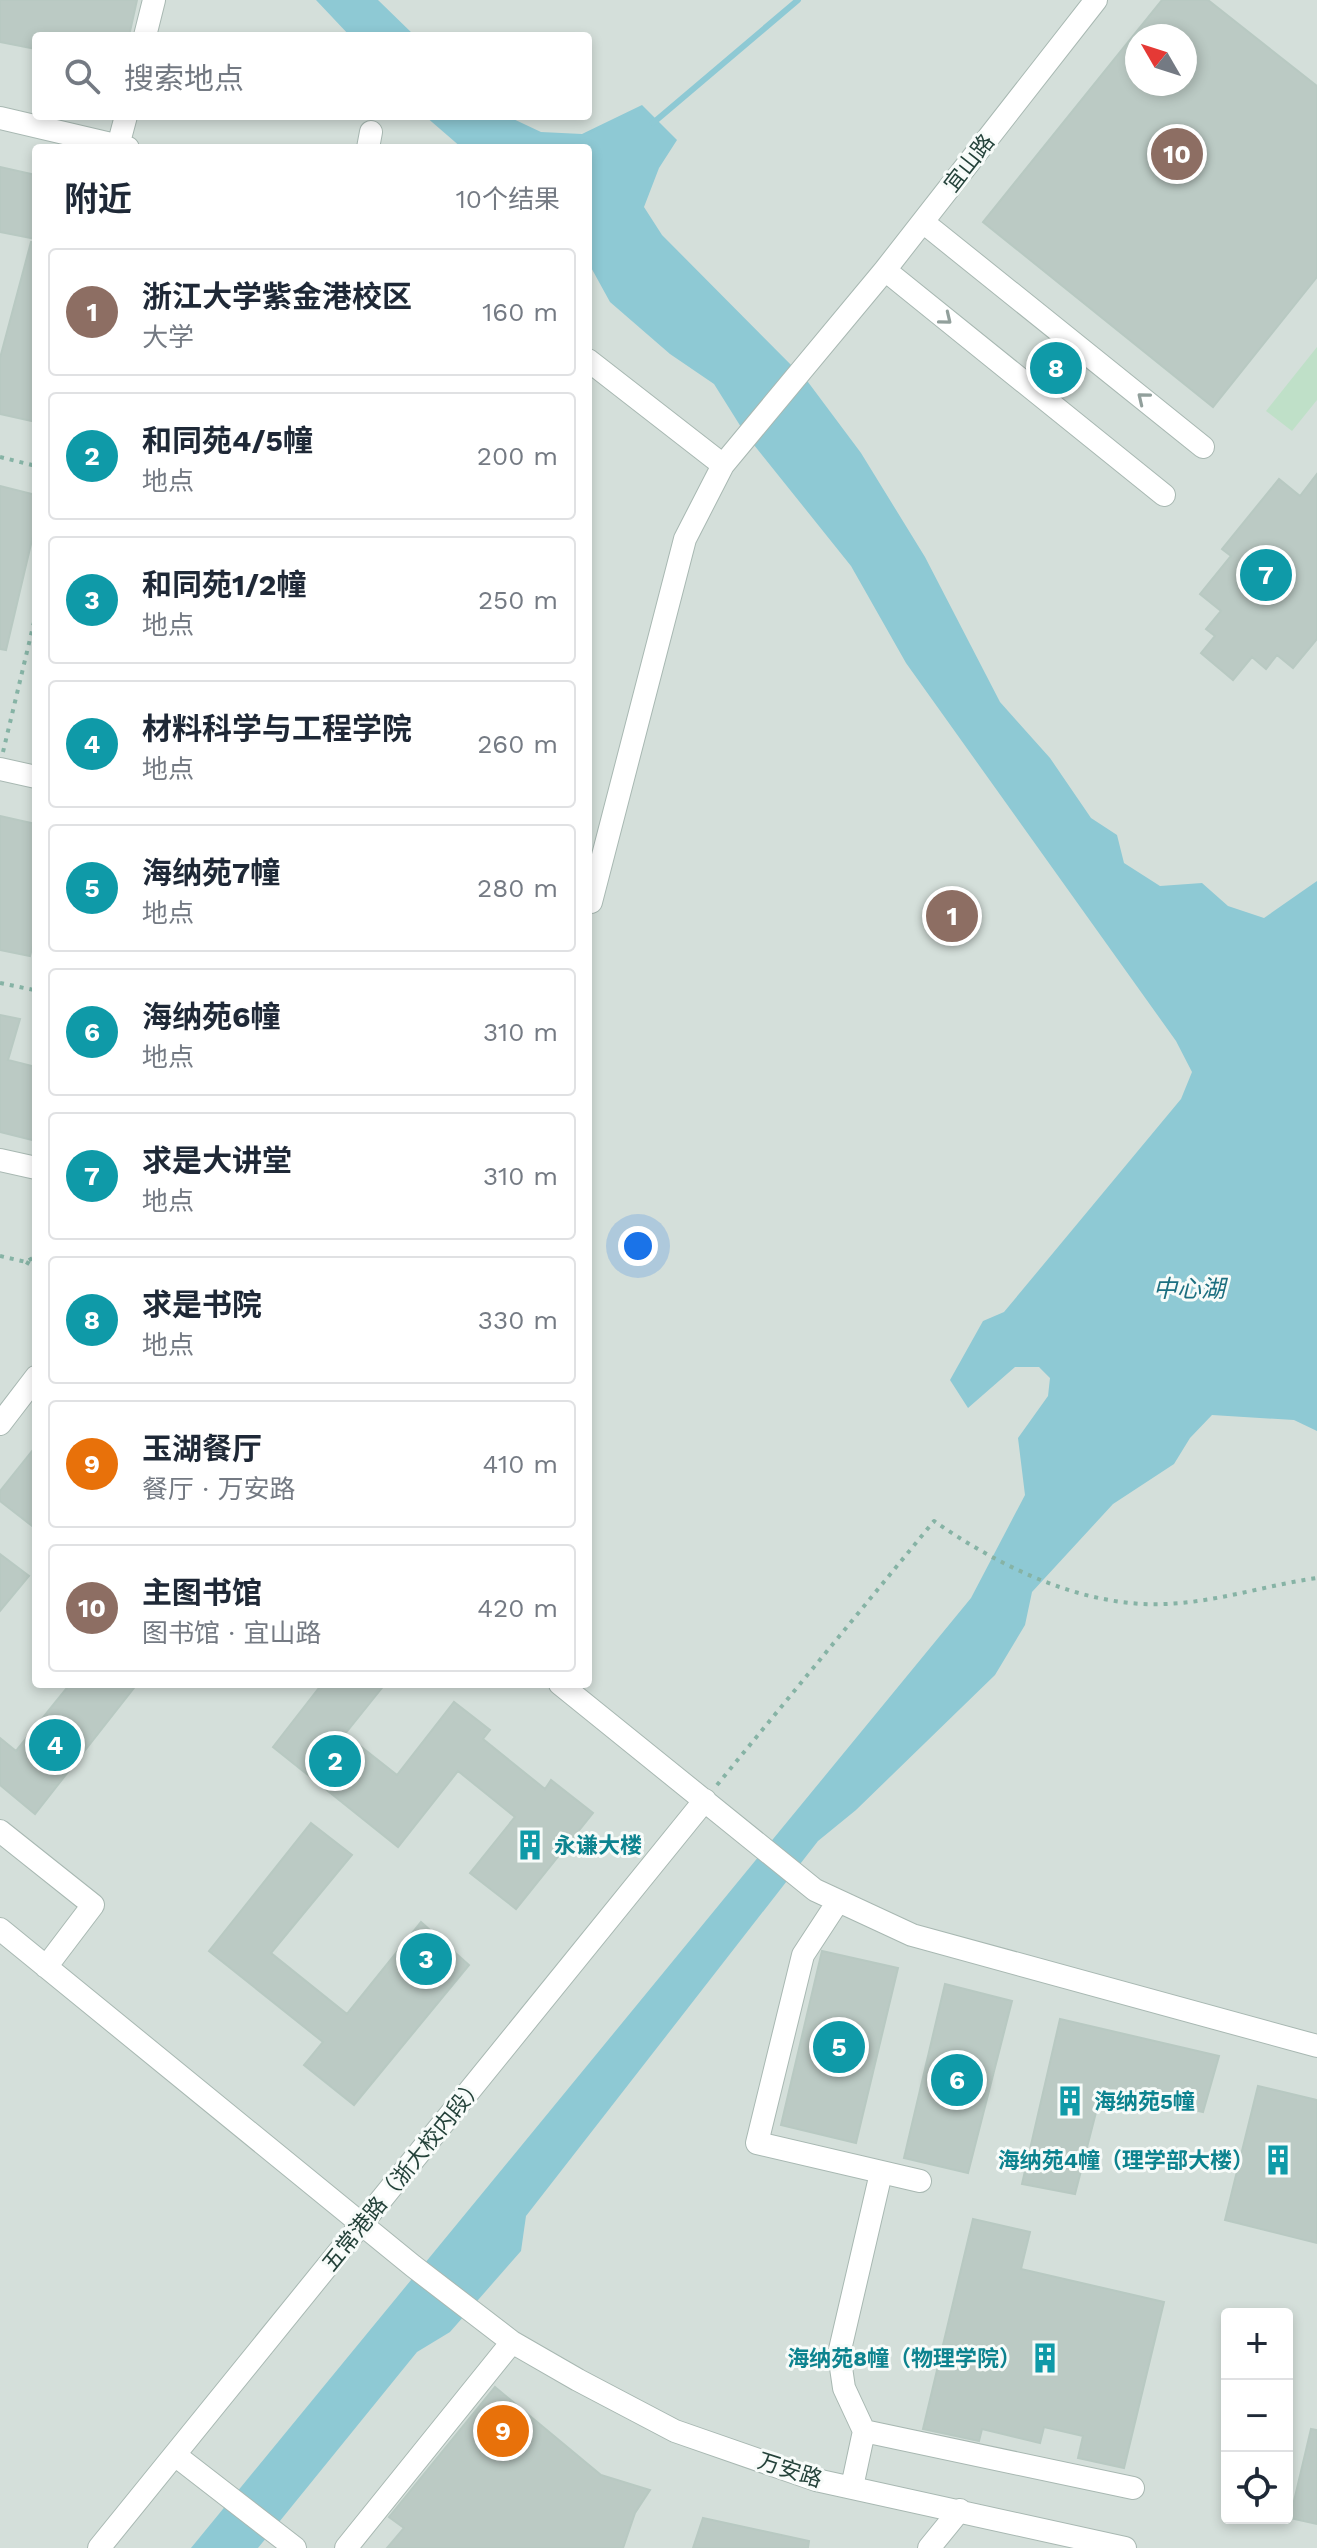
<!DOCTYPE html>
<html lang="zh">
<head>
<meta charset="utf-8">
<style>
	body { margin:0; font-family:"Work Sans","Noto Sans SC",sans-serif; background:#f2f2f3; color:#1f2937 }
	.controls { position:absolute; right:24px; bottom:24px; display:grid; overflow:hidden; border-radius:8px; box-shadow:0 4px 12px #0003 }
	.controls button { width:72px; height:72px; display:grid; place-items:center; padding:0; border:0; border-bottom:2px solid #e0e1e3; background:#fff; color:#1f2937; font:40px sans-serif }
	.compass { position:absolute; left:1125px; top:24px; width:72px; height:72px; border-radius:50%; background:#fff; box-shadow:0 4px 12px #0003; rotate:309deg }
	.you { position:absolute; left:638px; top:1246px; width:28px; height:28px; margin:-20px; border:6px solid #fff; border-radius:50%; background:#1a73e8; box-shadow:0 0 0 12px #1a73e833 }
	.badge { display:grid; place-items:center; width:52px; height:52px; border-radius:50%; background:#ea580c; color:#fff; font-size:26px; font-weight:700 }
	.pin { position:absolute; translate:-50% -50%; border:4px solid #fff; box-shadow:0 2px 8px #0006 }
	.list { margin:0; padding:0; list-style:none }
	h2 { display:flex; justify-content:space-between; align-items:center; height:104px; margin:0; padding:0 32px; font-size:34px }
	h2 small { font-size:26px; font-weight:400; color:#747a83 }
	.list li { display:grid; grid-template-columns:52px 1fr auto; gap:24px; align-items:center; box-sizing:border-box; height:128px; margin:0 16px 16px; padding:0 16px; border:2px solid #e0e1e3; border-radius:8px }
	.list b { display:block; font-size:30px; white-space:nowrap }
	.list p { margin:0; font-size:26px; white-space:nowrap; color:#747a83 }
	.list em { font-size:26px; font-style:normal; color:#747a83 }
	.icon { flex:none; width:44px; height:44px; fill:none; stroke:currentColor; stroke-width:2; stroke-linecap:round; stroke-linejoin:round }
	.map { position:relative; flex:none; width:1317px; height:2548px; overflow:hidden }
	.search { position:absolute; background:#fff; box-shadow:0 4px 12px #0003; left:32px; top:32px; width:560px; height:88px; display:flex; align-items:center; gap:20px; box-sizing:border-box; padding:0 28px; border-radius:8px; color:#747a83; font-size:30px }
	.panel { position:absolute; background:#fff; box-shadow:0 4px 12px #0003; left:32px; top:144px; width:560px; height:1544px; border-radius:8px }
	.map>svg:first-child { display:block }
	.built { fill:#d4dfda; fill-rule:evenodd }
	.green { fill:#bfe0c8 }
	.water { fill:#8ec9d4 }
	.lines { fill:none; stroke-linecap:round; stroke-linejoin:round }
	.stream { stroke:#8ec9d4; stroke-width:6 }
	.building { fill:#bbcac4; stroke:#b8c9c2; stroke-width:2; fill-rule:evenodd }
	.minor-casing { stroke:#a8b8b2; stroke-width:24 }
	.path { stroke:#86b3a5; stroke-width:4; stroke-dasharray:4 6; stroke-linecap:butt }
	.minor { stroke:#fff; stroke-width:22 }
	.oneway { stroke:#92a09c }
	.labels { text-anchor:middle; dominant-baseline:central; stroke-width:6; stroke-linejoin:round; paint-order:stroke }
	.street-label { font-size:22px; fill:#24423a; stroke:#f7fbf9 }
	.culture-label { font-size:22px; font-weight:bold; fill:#0d838f; stroke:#f7fbf9; text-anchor:start }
	.water-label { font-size:24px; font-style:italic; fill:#1c6f80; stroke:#f7fbf9 }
</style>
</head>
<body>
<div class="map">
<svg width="1317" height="2548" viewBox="0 0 1317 2548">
	<rect width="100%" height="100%" fill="#e6efeb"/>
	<path class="built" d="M0 0H1317V2548H0ZM36 36H588V116H36ZM1137 36H1185V84H1137ZM36 148H588V1684H36ZM1227 2314H1287V2518H1227Z"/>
	<path class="green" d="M1317 347V400L1292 431 1266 411Z"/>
	<path class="water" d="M316 0H378L415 36H350Z
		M642 105 677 140 659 168 644 207 662 235 808 382 861 453 925 557 1000 702 1050 758 1091 818 1117 835 1124 863 1160 886 1202 883 1228 906 1264 918 1317 881V1431L1294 1420 1212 1415 1190 1438 1174 1464 1113 1504 1032 1592 1025 1625 995 1675 856 1810 818 1841 526 2216 521 2251 450 2332 417 2352 258 2548H191L971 1598 1025 1495 1018 1438 1048 1396 1050 1378 1039 1367H1015L968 1408 950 1380 983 1321 1004 1312 1181 1099 1192 1072 1176 1041 906 663 851 566 746 435 714 384 670 354 610 302 588 262V148H462L425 116H507L541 132 582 134Z"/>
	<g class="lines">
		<path class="stream" d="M653 123 798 0"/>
	</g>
	<path class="building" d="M0 0H137L129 36H36V49L0 42Z
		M1162 0H1208L1317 86V277L1213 407 983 222ZM1137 36H1185V84H1137Z
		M0 167 36 175V239L0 232Z
		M31 242H36V422L0 414V358Z
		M1317 474V639L1293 668 1277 655 1266 669 1252 657 1233 680 1201 653 1215 636 1206 629 1221 611 1200 594 1231 556 1222 549 1279 479 1300 496Z
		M0 486 36 495V523L6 650 0 649Z
		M0 816 36 824V932L30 956 0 950Z
		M0 1015 20 1019 8 1060 36 1067V1141L0 1132Z
		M36 1446V1529L0 1501V1491Z
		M0 1554 29 1576 0 1611Z
		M70 1684H137L35 1814 0 1785V1738L16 1751Z
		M322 1684H385L345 1734 397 1775 454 1702 490 1730 483 1739 545 1789 551 1780 593 1813 516 1909 470 1873 515 1817 458 1771 398 1847 273 1747Z
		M311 1823 352 1855 271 1953 347 2014 421 1922 469 1965 354 2105 304 2065 323 2042 209 1951Z
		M822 1951 898 1968 856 2143 781 2125Z
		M945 1984 1012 2001 968 2173 904 2158Z
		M1060 2019 1219 2056 1203 2112 1102 2089 1075 2194 1022 2184Z
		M1258 2086 1317 2100V2243L1225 2220Z
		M973 2219 1030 2232 1021 2269 1164 2302 1124 2468 1078 2458 1083 2436 1044 2427 1040 2443 982 2429 979 2441 923 2429Z
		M495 2387 601 2475 650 2490 635 2513 623 2548H387L404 2528 389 2517Z
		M1311 2429 1317 2430V2524L1290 2518Z
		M703 2518 809 2541 808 2548H693Z"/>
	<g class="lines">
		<g class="minor-casing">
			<path id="minor" d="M145 36 154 0
				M0 118 128 148
				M118 146 126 116
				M368 148 371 132
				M923 222 1203 447
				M885 270 1164 495
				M588 360 723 465
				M0 769 36 777
				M588 901 591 902 685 539 723 465 885 270 1096 0
				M0 1160 36 1168
				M0 1424 36 1377
				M560 1684 815 1890 912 1935 1317 2046
				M0 1831 93 1905 46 1967
				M837 1903 803 1955 757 2143 920 2181
				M0 1929 413 2266 512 2342 578 2380 675 2431 816 2480 1125 2548
				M864 2431 1133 2488
				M175 2455 295 2548
				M852 2487 864 2431 844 2388 839 2354 881 2173
				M99 2548 705 1800
				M346 2548 512 2342
				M929 2548 960 2510"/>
		</g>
		<path class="path" d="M0 457 36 466
			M3 752 36 614
			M0 983 34 990
			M0 1256 26 1262 36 1256
			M26 1262 36 1268
			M717 1785 934 1521C1000 1567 1084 1608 1166 1604 1217 1602 1267 1585 1317 1578"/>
		<use href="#minor" class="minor"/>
	</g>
	<defs><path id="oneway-chevron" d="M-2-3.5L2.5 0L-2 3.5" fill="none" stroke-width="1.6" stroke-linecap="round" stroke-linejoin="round" transform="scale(2)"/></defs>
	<g class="oneway">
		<use href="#oneway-chevron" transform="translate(946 319) rotate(39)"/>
		<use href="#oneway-chevron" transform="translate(1143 398) rotate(-141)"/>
	</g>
	<defs>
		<g id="building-bare" transform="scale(2.4)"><path d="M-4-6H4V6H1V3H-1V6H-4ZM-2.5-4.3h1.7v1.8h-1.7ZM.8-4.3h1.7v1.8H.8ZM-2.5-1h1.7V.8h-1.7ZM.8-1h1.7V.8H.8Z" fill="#0f9aa8" stroke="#f7fbf9" stroke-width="2.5" paint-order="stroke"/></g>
	</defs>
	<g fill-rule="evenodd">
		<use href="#building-bare" x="530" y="1845"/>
		<use href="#building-bare" x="1070" y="2101"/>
		<use href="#building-bare" x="1278" y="2160"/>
		<use href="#building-bare" x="1045" y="2358"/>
	</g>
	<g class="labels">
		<g class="street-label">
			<text transform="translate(969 163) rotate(-52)">宜山路</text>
			<text transform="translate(403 2174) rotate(-51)">五常港路（浙大校内段）</text>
			<text transform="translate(790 2470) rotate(18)">万安路</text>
		</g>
		<g class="culture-label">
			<text x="554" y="1845">永谦大楼</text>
			<text x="1094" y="2101">海纳苑5幢</text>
			<text x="1254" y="2160" text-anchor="end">海纳苑4幢（理学部大楼）</text>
			<text x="1021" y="2358" text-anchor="end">海纳苑8幢（物理学院）</text>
		</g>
		<g class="water-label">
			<text x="1189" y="1289">中心湖</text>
		</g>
	</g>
</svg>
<div class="controls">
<button>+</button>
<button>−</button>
<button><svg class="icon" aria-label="locate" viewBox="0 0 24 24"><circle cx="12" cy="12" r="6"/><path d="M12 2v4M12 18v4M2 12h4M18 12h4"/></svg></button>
</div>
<svg class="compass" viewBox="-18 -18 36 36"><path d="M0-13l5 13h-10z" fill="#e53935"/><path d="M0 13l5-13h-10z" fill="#747a83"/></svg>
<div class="you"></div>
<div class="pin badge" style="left:952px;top:916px;background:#8d6e63">1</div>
<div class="pin badge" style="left:335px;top:1761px;background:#0f9aa8">2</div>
<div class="pin badge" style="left:426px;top:1959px;background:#0f9aa8">3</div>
<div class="pin badge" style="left:55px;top:1745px;background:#0f9aa8">4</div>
<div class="pin badge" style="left:839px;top:2047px;background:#0f9aa8">5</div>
<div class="pin badge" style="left:957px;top:2080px;background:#0f9aa8">6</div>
<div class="pin badge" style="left:1266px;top:575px;background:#0f9aa8">7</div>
<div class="pin badge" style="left:1056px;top:368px;background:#0f9aa8">8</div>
<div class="pin badge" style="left:503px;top:2431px;background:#e8710a">9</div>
<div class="pin badge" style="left:1177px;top:154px;background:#8d6e63">10</div>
<div class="search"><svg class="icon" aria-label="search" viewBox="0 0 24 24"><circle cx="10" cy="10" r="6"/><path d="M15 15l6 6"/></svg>搜索地点</div>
<section class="panel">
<h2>附近<small>10个结果</small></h2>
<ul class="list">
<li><span class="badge" style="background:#8d6e63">1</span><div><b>浙江大学紫金港校区</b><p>大学</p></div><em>160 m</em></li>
<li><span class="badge" style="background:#0f9aa8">2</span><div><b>和同苑4/5幢</b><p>地点</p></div><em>200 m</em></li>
<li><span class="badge" style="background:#0f9aa8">3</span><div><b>和同苑1/2幢</b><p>地点</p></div><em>250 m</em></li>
<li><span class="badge" style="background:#0f9aa8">4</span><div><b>材料科学与工程学院</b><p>地点</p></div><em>260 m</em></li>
<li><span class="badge" style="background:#0f9aa8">5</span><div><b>海纳苑7幢</b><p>地点</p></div><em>280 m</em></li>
<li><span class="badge" style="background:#0f9aa8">6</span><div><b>海纳苑6幢</b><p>地点</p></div><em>310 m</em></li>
<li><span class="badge" style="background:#0f9aa8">7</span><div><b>求是大讲堂</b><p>地点</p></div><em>310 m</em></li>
<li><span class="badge" style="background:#0f9aa8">8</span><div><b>求是书院</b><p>地点</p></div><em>330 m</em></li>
<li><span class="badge" style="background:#e8710a">9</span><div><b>玉湖餐厅</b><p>餐厅 · 万安路</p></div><em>410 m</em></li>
<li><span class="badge" style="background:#8d6e63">10</span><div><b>主图书馆</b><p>图书馆 · 宜山路</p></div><em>420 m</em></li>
</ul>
</section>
</div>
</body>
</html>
